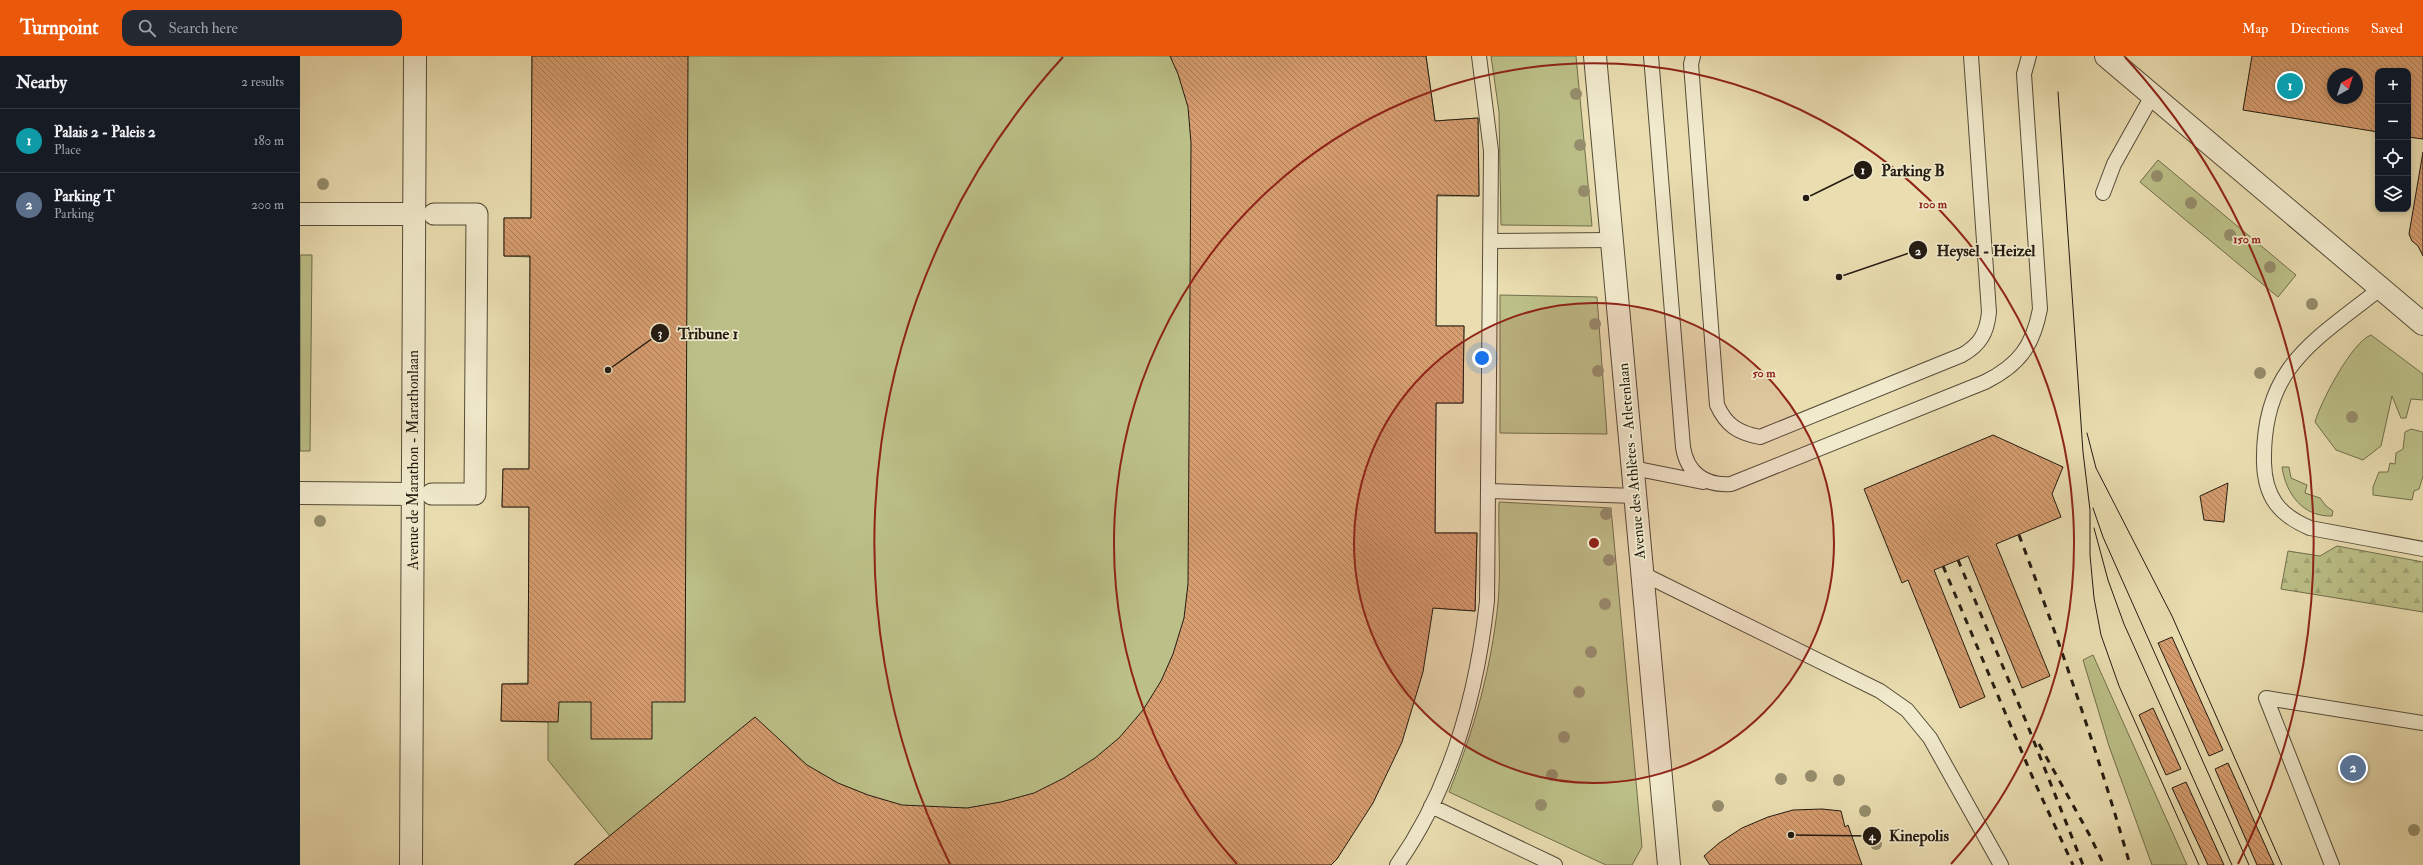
<!DOCTYPE html>
<html lang="en">
<head>
<meta charset="utf-8">
<style>
	body { margin:0; font-family:"IM FELL Double Pica",serif; background:#242831; color:#f1f3f6 }
	.controls { position:absolute; right:12px; top:12px; display:grid; overflow:hidden; border-radius:8px; box-shadow:0 2px 6px #0003 }
	.controls button { width:36px; height:36px; display:grid; place-items:center; padding:0; border:0; border-bottom:1px solid #363941; background:#171b24; color:#f1f3f6; font:20px sans-serif }
	.compass { position:absolute; left:2027px; top:12px; width:36px; height:36px; border-radius:50%; background:#171b24; box-shadow:0 2px 6px #0003; rotate:39deg }
	.you { position:absolute; left:1182px; top:302px; width:14px; height:14px; margin:-10px; border:3px solid #fff; border-radius:50%; background:#1a73e8; box-shadow:0 0 0 6px #1a73e833 }
	.badge { display:grid; place-items:center; width:26px; height:26px; border-radius:50%; background:#ea580c; color:#fff; font-size:13px; font-weight:700 }
	.pin { position:absolute; translate:-50% -50%; border:2px solid #fff; box-shadow:0 1px 4px #0006 }
	.list { margin:0; padding:0; list-style:none }
	h2 { display:flex; justify-content:space-between; align-items:center; height:52px; margin:0; padding:0 16px; font-size:17px }
	h2 small { font-size:13px; font-weight:400; color:#9ea1a6 }
	.list li { display:grid; grid-template-columns:26px 1fr auto; gap:12px; align-items:center; box-sizing:border-box; height:64px; padding:0 16px; border-top:1px solid #363941 }
	.list b { display:block; font-size:15px; white-space:nowrap }
	.list p { margin:0; font-size:13px; white-space:nowrap; color:#9ea1a6 }
	.list em { font-size:13px; font-style:normal; color:#9ea1a6 }
	.icon { flex:none; width:22px; height:22px; fill:none; stroke:currentColor; stroke-width:2; stroke-linecap:round; stroke-linejoin:round }
	.map { position:relative; flex:none; width:2123px; height:809px; overflow:hidden }
	header { display:flex; align-items:center; gap:24px; box-sizing:border-box; height:56px; padding:0 20px; background:#ea580c; color:#fff }
	header strong { font-size:19px }
	nav { display:flex; gap:22px; margin-inline-start:auto; font-size:14px }
	.search { width:280px; height:36px; background:#242831; display:flex; align-items:center; gap:10px; box-sizing:border-box; padding:0 14px; border-radius:12px; color:#9ea1a6; font-size:15px }
	main { display:flex }
	aside { flex:1; background:#171b24 }
	.map>svg:first-child { display:block }
	.green { fill:#bcc088; stroke:#706e4c }
	.forest { fill:url(#forest-firs); stroke:#706e4c }
	.building { fill:url(#building-back-hatch); stroke:#231b11; fill-rule:evenodd }
	.lines { fill:none; stroke-linecap:round; stroke-linejoin:round }
	.service-casing { stroke:#554c39; stroke-width:16 }
	.pedestrian-casing { stroke:#554c39; stroke-width:23 }
	.minor-casing { stroke:#554c39; stroke-width:24 }
	.tertiary-casing { stroke:#554c39; stroke-width:24 }
	.service { stroke:#f1eacc; stroke-width:14 }
	.pedestrian { stroke:#f1eacc; stroke-width:21 }
	.minor { stroke:#f1eacc; stroke-width:22 }
	.tertiary { stroke:#f1eacc; stroke-width:22 }
	.tram { stroke:#231b11; stroke-width:1 }
	.rail { stroke:#231b11; stroke-width:3; stroke-dasharray:7 7; stroke-linecap:butt }
	.tree { fill:#968e6d }
	.ring { fill:none; stroke:#8f2418; stroke-width:2 }
	.labels { text-anchor:middle; dominant-baseline:central; stroke-width:3.5; stroke-linejoin:round; paint-order:stroke }
	.street-label { font-size:15px; fill:#231b11; stroke:#f1eacc }
	.centre { fill:#8f2418; stroke:#f1eacc; stroke-width:2 }
	.ring-label { font-size:12px; text-anchor:middle; font-weight:bold; fill:#8f2418; stroke:#f1eacc; stroke-width:3.5; stroke-linejoin:round; paint-order:stroke }
	.leader { fill:none; stroke:#231b11; stroke-width:1.5 }
	.callout-dot { fill:#231b11; stroke:#f1eacc; stroke-width:1.5 }
	.mark-label { font-size:12px; text-anchor:middle; font-weight:bold; fill:#fff }
	.callout-label { font-size:16px; text-anchor:middle; font-weight:bold; fill:#231b11; stroke:#f1eacc; stroke-width:3.5; stroke-linejoin:round; paint-order:stroke }
</style>
</head>
<body>
<header>
<strong>Turnpoint</strong>
<div class="search"><svg class="icon" aria-label="search" viewBox="0 0 24 24"><circle cx="10" cy="10" r="6"/><path d="M15 15l6 6"/></svg>Search here</div>
<nav><a>Map</a><a>Directions</a><a>Saved</a></nav>
</header>
<main>
<aside>
<h2>Nearby<small>2 results</small></h2>
<ul class="list">
<li><span class="badge" style="background:#0f9aa8">1</span><div><b>Palais 2 - Paleis 2</b><p>Place</p></div><em>180 m</em></li>
<li><span class="badge" style="background:#5c6f8a">2</span><div><b>Parking T</b><p>Parking</p></div><em>200 m</em></li>
</ul>
</aside>
<div class="map">
<svg width="2123" height="809" viewBox="0 0 2123 809">
	<defs>
		<pattern id="forest-firs" width="22" height="20" patternUnits="userSpaceOnUse"><rect width="22" height="20" fill="#bcc088"/><path d="M5 1l3.5 6h-7zM16 11l3.5 6h-7z" fill="#a1a474"/></pattern>
		<pattern id="building-back-hatch" width="6" height="6" patternUnits="userSpaceOnUse"><rect width="6" height="6" fill="#d69d6f"/><path d="M-1 5l2 2M0 0l6 6M5-1l2 2" fill="none" stroke="#ad7f5a"/></pattern>
	</defs>
	<rect width="100%" height="100%" fill="#eadeb1"/>
	<filter id="stains"><feTurbulence type="fractalNoise" baseFrequency=".005" numOctaves="4"/><feColorMatrix values="0 0 0 0 .2 0 0 0 0 .09 0 0 0 0 .02 0 0 0 .5 -.17"/></filter>
	<radialGradient id="worn" r=".72"><stop offset=".6" stop-color="#630" stop-opacity="0"/><stop offset="1" stop-color="#630" stop-opacity=".3"/></radialGradient>
	<path class="green" d="M232 0H1126L1135 65 1178 62 1179 140H1137L1136 270H1164L1163 347H1136L1135 477H1177L1175 555 1133 552 1037 803 1031 809H274L310 780 248 704V666L201 665 202 628 228 627 229 451H202L203 413H229L230 201 204 200V162H231Z
		M1191 0H1276L1292 170 1201 169 1199 56Z
		M1858 104 1996 219 1978 241 1840 126Z
		M0 199H12L10 395H0Z
		M1200 239 1297 241 1307 378 1200 377Z
		M2071 279 2123 318V344L2111 343 2106 362H2101L2092 340 2081 390 2063 404 2036 394 2015 366C2021 345 2052 286 2071 279Z
		M2111 373 2123 376V420L2119 433 2114 435 2112 444 2073 439V431L2079 416H2088L2090 407 2095 408 2096 397 2103 393 2105 376Z
		M1982 411H1989L1991 422 2007 429 2005 437 2020 442 2026 450 2033 455 2032 460C2003 461 1986 438 1982 411Z
		M1199 446 1311 452 1342 791 1332 809H1306L1149 736C1174 674 1191 614 1198 547 1201 514 1198 479 1199 446Z
		M1793 599 1887 809H1852L1809 690 1783 604Z"/>
	<path class="forest" d="M2037 490 2123 506V556L1981 533 1988 495 2020 500Z"/>
	<path class="building" d="M232 0H388L385 646H352V683H291V646H259L258 666 201 665 202 628H228L229 451H202L203 413H229L230 200H204V162H231Z
		M870 0H1126L1135 65 1178 62 1179 140 1137 139 1136 270H1164L1163 347H1136L1135 477H1177L1175 555 1133 552 1123 616 1102 686 1073 747 1037 803 1031 809H274L455 661 507 709 538 727 568 739 602 749 667 752 701 746 734 737 764 722 795 702 819 682 843 654 861 625 873 598 884 562 888 528 891 87 888 51 878 18Z
		M1952 0H2123V83L2108 81V15H2078V76L1943 54ZM2033 18H2057V42H2033Z
		M2123 96V200L2118 190 2112 185 2109 178Z
		M1693 379 1763 411 1752 438 1761 461 1696 488 1750 620 1722 632 1668 500 1634 514 1685 641 1660 652 1608 524 1602 527 1564 433Z
		M1928 427 1924 466 1904 464 1900 440Z
		M1872 581 1923 694 1909 700 1858 587Z
		M1853 652 1881 713 1866 719 1839 659Z
		M1928 707 1974 809H1957L1915 713Z
		M1886 726 1924 809H1908L1872 732Z
		M1522 753 1541 755 1545 771 1548 769 1562 809H1410L1404 800 1419 787 1442 772 1468 761 1493 754Z"/>
	<g class="lines">
		<g class="service-casing">
			<path id="service" d="M1351 0 1383 391C1387 417 1405 430 1431 428L1685 326C1719 309 1733 290 1740 253L1724 18 1729 0
				M1393 0 1391 8 1417 349C1426 369 1438 377 1460 381L1662 299C1680 289 1687 277 1689 256L1671 0
				M1803 137 1814 108 1852 40
				M1190 185 1312 184
				M2081 232C2013 286 1962 311 1964 407 1965 441 1979 459 2010 472L2123 493
				M1333 412 1403 426
				M1189 435 1336 440
				M1343 518 1580 635 1607 654 1630 682 1701 809
				M1131 750 1255 809
				M1097 809C1151 732 1177 637 1187 545L1191 95 1179 0
				M2032 809 1966 642 2123 667"/>
		</g>
		<g class="pedestrian-casing">
			<path id="pedestrian" d="M132 438H175L177 158H134"/>
		</g>
		<g class="minor-casing">
			<path id="minor" d="M1295 0 1369 809
				M0 158H114
				M0 437 113 438
				M111 809 115 0"/>
		</g>
		<g class="tertiary-casing">
			<path id="tertiary" d="M1806 0 2123 268"/>
		</g>
		<use href="#service" class="service"/>
		<use href="#pedestrian" class="pedestrian"/>
		<use href="#minor" class="minor"/>
		<use href="#tertiary" class="tertiary"/>
		<path class="tram" d="M1758 36 1783 396 1790 454V499L1794 542 1801 579 1819 630 1899 809
			M1787 377 1796 412 1872 560 1982 809
			M1793 452 1803 481 1949 809
			M1794 472 1808 524 1824 568 1932 809"/>
		<path class="rail" d="M1719 479C1760 587 1798 697 1830 809
			M1658 504 1725 663 1783 809
			M1643 510 1735 727 1773 809
			M1739 688 1789 778 1804 809"/>
	</g>
	<g class="tree">
		<circle cx="1276" cy="38" r="6"/>
		<circle cx="1280" cy="89" r="6"/>
		<circle cx="1857" cy="120" r="6"/>
		<circle cx="23" cy="128" r="6"/>
		<circle cx="1284" cy="135" r="6"/>
		<circle cx="1891" cy="147" r="6"/>
		<circle cx="1930" cy="179" r="6"/>
		<circle cx="1970" cy="211" r="6"/>
		<circle cx="2012" cy="248" r="6"/>
		<circle cx="1295" cy="268" r="6"/>
		<circle cx="1298" cy="315" r="6"/>
		<circle cx="1960" cy="317" r="6"/>
		<circle cx="2052" cy="361" r="6"/>
		<circle cx="1306" cy="458" r="6"/>
		<circle cx="20" cy="465" r="6"/>
		<circle cx="1309" cy="504" r="6"/>
		<circle cx="1305" cy="548" r="6"/>
		<circle cx="1291" cy="596" r="6"/>
		<circle cx="1279" cy="636" r="6"/>
		<circle cx="1264" cy="681" r="6"/>
		<circle cx="1252" cy="719" r="6"/>
		<circle cx="1511" cy="720" r="6"/>
		<circle cx="1481" cy="723" r="6"/>
		<circle cx="1539" cy="724" r="6"/>
		<circle cx="1241" cy="749" r="6"/>
		<circle cx="1418" cy="750" r="6"/>
		<circle cx="1565" cy="755" r="6"/>
		<circle cx="2114" cy="774" r="6"/>
		<circle cx="1576" cy="788" r="6"/>
	</g>
	<circle cx="1294" cy="487" r="240" fill="#8f2418" fill-opacity=".12"/>
	<g class="ring">
		<circle cx="1294" cy="487" r="240"/>
		<path d="M937 808A480 480 0 1 1 1651 808"/>
		<path d="M650 808A720 720 0 0 1 763 1M1825 1A720 720 0 0 1 1938 808"/>
	</g>
	<g class="labels">
		<g class="street-label">
			<text transform="translate(113 404) rotate(-90)">Avenue de Marathon - Marathonlaan</text>
			<text transform="translate(1332 405) rotate(-95)">Avenue des Athlètes - Atletenlaan</text>
		</g>
	</g>
	<circle cx="1294" cy="487" r="6" class="centre"/>
	<g class="ring-label">
		<text x="1633" y="152">100 m</text>
		<text x="1947" y="187">150 m</text>
		<text x="1464" y="321">50 m</text>
	</g>
	<path class="leader" d="M1506 142L1563 114M1539 221L1618 194M308 314L360 277M1491 779L1572 780"/>
	<g class="callout-dot">
		<circle cx="1506" cy="142" r="4"/>
		<circle cx="1539" cy="221" r="4"/>
		<circle cx="308" cy="314" r="4"/>
		<circle cx="1491" cy="779" r="4"/>
		<circle cx="1563" cy="114" r="10"/>
		<circle cx="1618" cy="194" r="10"/>
		<circle cx="360" cy="277" r="10"/>
		<circle cx="1572" cy="780" r="10"/>
	</g>
	<g class="mark-label">
		<text x="1563" y="118">1</text>
		<text x="1618" y="199">2</text>
		<text x="360" y="281">3</text>
		<text x="1572" y="784">4</text>
	</g>
	<g class="callout-label">
		<text x="1613" y="120">Parking B</text>
		<text x="1686" y="200">Heysel - Heizel</text>
		<text x="408" y="283">Tribune 1</text>
		<text x="1619" y="785">Kinepolis</text>
	</g>
	<rect width="100%" height="100%" filter="url(#stains)"/>
	<rect width="100%" height="100%" fill="url(#worn)"/>
</svg>
<div class="controls">
<button>+</button>
<button>−</button>
<button><svg class="icon" aria-label="locate" viewBox="0 0 24 24"><circle cx="12" cy="12" r="6"/><path d="M12 2v4M12 18v4M2 12h4M18 12h4"/></svg></button>
<button><svg class="icon" aria-label="layers" viewBox="0 0 24 24"><path d="M12 4l9 5-9 5-9-5zM3 14l9 5 9-5"/></svg></button>
</div>
<svg class="compass" viewBox="-18 -18 36 36"><path d="M0-13l5 13h-10z" fill="#e53935"/><path d="M0 13l5-13h-10z" fill="#9ea1a6"/></svg>
<div class="you"></div>
<div class="pin badge" style="left:1990px;top:30px;background:#0f9aa8">1</div>
<div class="pin badge" style="left:2053px;top:712px;background:#5c6f8a">2</div>
</div>
</main>
</body>
</html>
